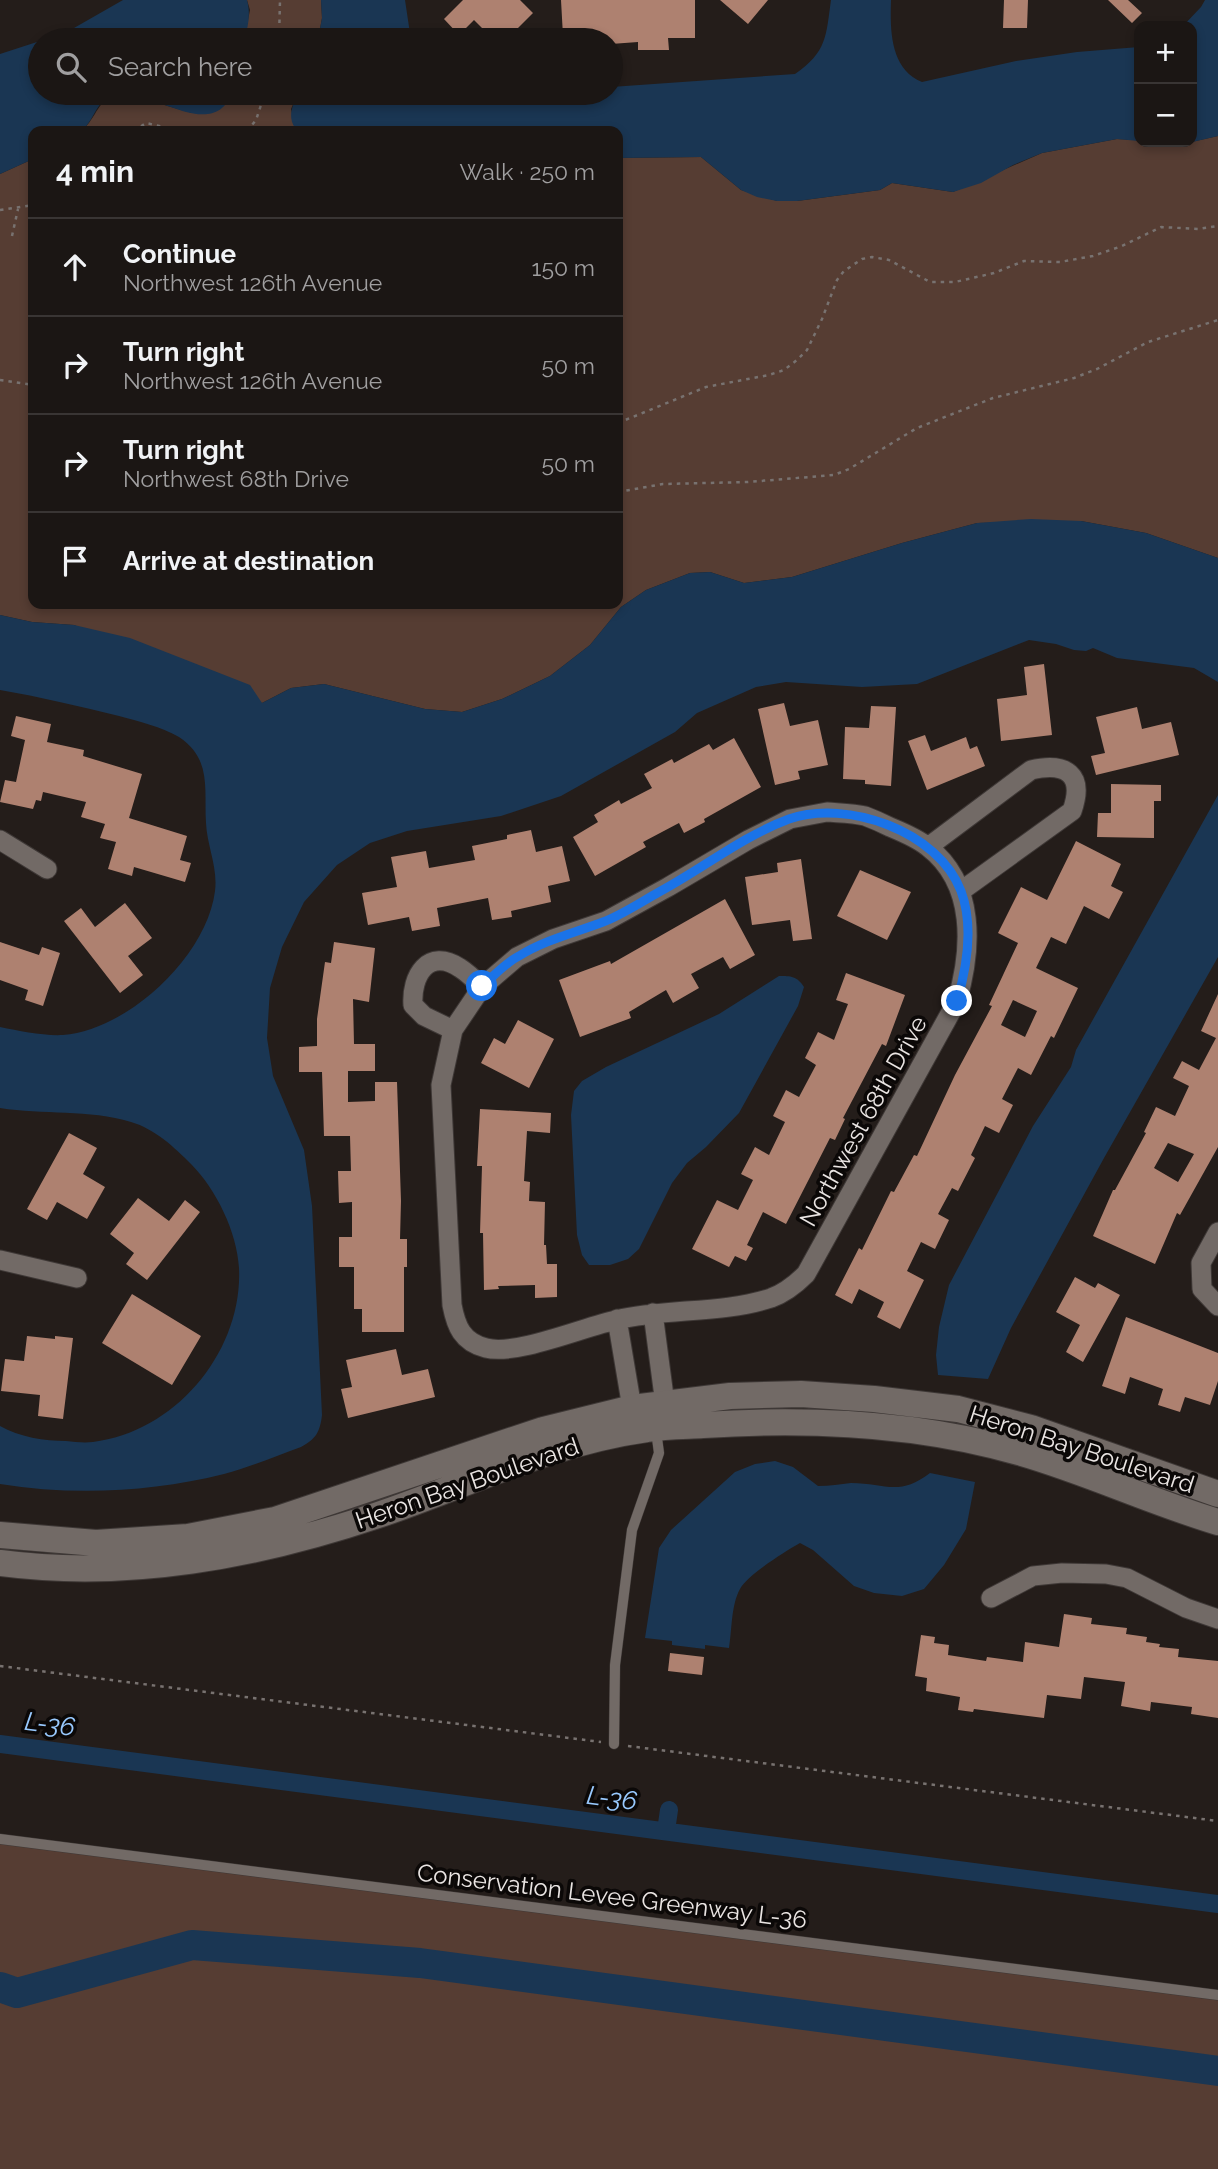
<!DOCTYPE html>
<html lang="en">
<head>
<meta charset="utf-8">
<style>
	body { margin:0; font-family:Raleway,sans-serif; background:#241f1d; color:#f1f3f6 }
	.controls { position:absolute; right:21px; top:21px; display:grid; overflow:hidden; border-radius:14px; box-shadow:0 4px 10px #0003 }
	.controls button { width:63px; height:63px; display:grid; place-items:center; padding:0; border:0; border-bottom:2px solid #393534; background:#1b1614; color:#f1f3f6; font:35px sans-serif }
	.stop { position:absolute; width:21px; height:21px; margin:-16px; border:5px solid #1a73e8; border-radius:50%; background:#fff }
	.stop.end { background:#1a73e8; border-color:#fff; box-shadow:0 2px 7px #0008 }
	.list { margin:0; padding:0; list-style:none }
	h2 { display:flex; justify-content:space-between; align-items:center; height:91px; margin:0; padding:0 28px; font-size:30px }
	h2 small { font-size:23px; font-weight:400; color:#a09fa0 }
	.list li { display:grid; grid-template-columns:46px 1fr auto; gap:21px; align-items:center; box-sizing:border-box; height:98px; padding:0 28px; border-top:2px solid #393534 }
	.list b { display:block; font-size:26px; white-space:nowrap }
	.list p { margin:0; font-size:23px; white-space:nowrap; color:#a09fa0 }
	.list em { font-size:23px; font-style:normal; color:#a09fa0 }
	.icon { flex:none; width:38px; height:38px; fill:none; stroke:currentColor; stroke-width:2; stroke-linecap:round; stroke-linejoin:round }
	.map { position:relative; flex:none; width:1218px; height:2169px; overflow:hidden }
	.search { position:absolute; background:#1b1614; box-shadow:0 4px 10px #0003; left:28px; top:28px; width:595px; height:77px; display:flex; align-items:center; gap:18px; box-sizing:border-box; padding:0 24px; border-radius:38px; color:#a09fa0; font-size:26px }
	.panel { position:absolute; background:#1b1614; box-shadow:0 4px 10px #0003; left:28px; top:126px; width:595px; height:483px; border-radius:14px }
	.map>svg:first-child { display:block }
	.green { fill:#563d33 }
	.water { fill:#1a3653 }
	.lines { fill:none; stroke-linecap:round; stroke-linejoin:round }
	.canal { stroke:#1a3653; stroke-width:18 }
	.river { stroke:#1a3653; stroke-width:30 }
	.building { fill:#ae8170; fill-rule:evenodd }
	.lane-casing { stroke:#3e3836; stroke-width:11 }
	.street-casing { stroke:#3e3836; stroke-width:21 }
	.secondary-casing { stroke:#3e3836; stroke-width:28 }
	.path { stroke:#787270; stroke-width:2.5; stroke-dasharray:3.5 5; stroke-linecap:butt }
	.lane { stroke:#726a66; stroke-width:10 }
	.street { stroke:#726a66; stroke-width:19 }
	.secondary { stroke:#726a66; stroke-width:26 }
	.route { stroke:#1a73e8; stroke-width:9 }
	.labels { text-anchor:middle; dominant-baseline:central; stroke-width:7; stroke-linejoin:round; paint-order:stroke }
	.street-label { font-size:24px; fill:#eae5e3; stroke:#0b0807 }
	.water-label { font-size:26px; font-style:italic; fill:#98c9fe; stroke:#0b0807 }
</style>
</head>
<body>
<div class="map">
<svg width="1218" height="2169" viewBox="0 0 1218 2169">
	<rect width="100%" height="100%" fill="#241d1a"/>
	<path class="green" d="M247 0H321L322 18 318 40H244L250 10Z
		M123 93 192 113 228 104 232 93H298L291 109 295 128 310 131H81C99 117 95 98 123 93Z
		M1218 136V558L1146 533 1081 521 977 523 902 543 792 577 744 583 710 572 690 573 646 590 621 607 590 645 550 676 502 699 462 712 425 709 324 684 291 688 262 703 74 625 32 622 0 615V174L33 159V604H618V158L701 157 741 190 777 201H797L880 190 892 183 953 192 1042 153 1117 139 1187 143Z
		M0 1839 1218 1995V2169H0Z"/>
	<path class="water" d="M123 0H247C251 14 248 27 244 40H41L74 28Z
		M321 0H405L411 40H318L322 18Z
		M831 0H891C890 30 890 69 922 82L1016 61 1077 52 1139 47V141L1117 139 1042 153 1013 165 981 183 953 192 892 183 880 190 797 201H777L757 197 741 190 701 157 618 158V131H310L295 128C287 116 293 105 298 93H611V87L795 74C827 52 826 36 831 0Z
		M1205 0H1218V136L1188 143 1148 142H1192V26H1183L1201 7Z
		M40 41V93H232C212 145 147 84 113 95 96 100 94 122 81 131H33V159L0 174V54Z
		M1031 519 1081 521 1146 533 1218 558V682L1194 668 1117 658 1093 648 1086 651 1074 650 1056 644 1029 640 917 684 862 687 786 682 756 687 697 713 675 732 561 796 501 816 407 831 370 843 337 865 304 902 282 947 270 988 267 1038 273 1076 304 1150 312 1206 322 1415C320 1432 316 1439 301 1447 276 1456 250 1467 224 1474 152 1492 74 1496 0 1484V1426C19 1437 45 1441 66 1441 75 1442 84 1443 93 1442 176 1432 243 1351 239 1268 237 1232 216 1189 191 1164 174 1147 155 1129 131 1122 89 1109 43 1115 0 1108V1027C20 1031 43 1036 63 1035 128 1030 207 956 215 891 218 867 207 846 206 823 204 789 212 759 179 737 162 727 138 721 119 716 79 706 40 697 0 690V615L32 622 74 625 130 638 250 685 262 703 291 688 324 684 425 709 462 712 502 699 550 676 590 645 621 607 646 590 690 573 710 572 744 583 792 577 902 543 977 523Z
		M1218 795V957L1104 1158 1011 1328 988 1379 938 1375 936 1355 939 1327 949 1285 1033 1126 1071 1067 1076 1050Z
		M779 976C791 976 797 976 804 987L798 1006 739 1113 706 1147 687 1163 672 1183 639 1249 628 1259 610 1265H589L582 1255 577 1235 571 1115 574 1091 582 1081 606 1067 719 1014Z
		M775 1461 793 1467 818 1486C830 1486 840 1484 851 1483 885 1483 899 1497 930 1473L975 1482 966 1529 944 1565 924 1589 902 1596 874 1593 854 1586 813 1550 800 1543C786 1551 747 1575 740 1589 731 1605 732 1630 729 1648L705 1645V1649L672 1645V1641L645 1638 659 1548 671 1530 735 1472 755 1464Z"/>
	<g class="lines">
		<path class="canal" d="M0 1744 1218 1904
			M666 1831 669 1810"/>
		<path class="river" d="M0 1987 17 1993 192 1945 420 1963 1218 2071"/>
	</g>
	<path class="building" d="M463 0H520L533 13 506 40H494L474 20 459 35 444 19Z
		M561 0H695V38H668L669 50H638V42L611 44V40H592V35L563 36Z
		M720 0H768L748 24Z
		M1004 0H1028L1027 28H1003Z
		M1108 0H1128L1142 13 1132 23Z
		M1044 664 1052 735 1001 741 997 699 1027 695 1024 667Z
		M784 703 790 726 818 720 828 765 798 771 800 779 775 785 758 709Z
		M871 706 896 707 891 786 865 784V780L843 779 845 727 869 728Z
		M1137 707 1142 729 1171 722 1179 755 1096 775 1091 756 1105 753 1096 717Z
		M16 716 51 724 47 742 84 750 83 756 142 774 129 818 187 836 180 860 191 863 185 882 134 867 132 876 108 869 116 842 100 838 105 824 81 817 86 802 43 792 41 801 36 800 33 809 0 802 5 780 16 782 25 740 11 736Z
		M925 735 931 751 966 737 970 749 977 746 985 766 927 790 908 741Z
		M734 738 761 787 704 819 705 822 684 833 679 823 643 842 646 847 595 876 573 837 598 822 594 815 619 800 621 804 652 788 644 774 672 759 674 763 709 744 713 750Z
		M1111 784 1161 785V801H1154V838L1097 837 1098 813H1111Z
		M531 830 536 852 562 846 570 881 548 886 551 902 511 911 512 917 492 920 488 898 437 908 440 926 412 931 409 917 368 925 362 893 397 887 391 857 426 851 429 868 475 860 472 846 507 839V835Z
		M1076 841 1121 864 1111 886 1123 892 1109 919 1084 906 1066 944 1051 937 1036 968 1078 988 1054 1038 1051 1036 1031 1075 1018 1068 1002 1099 1013 1105 999 1133 985 1126 971 1155 975 1158 958 1191 952 1188 938 1214 949 1220 935 1249 921 1242 907 1271 924 1280 900 1329 877 1317 884 1302 859 1289 852 1304 835 1295 859 1248 862 1250 891 1191 894 1192 914 1155 917 1156 955 1075 992 1006 989 1005 1018 943 998 933 1021 887 1047 900ZM1013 1000 1037 1011 1025 1037 1001 1025Z
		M801 859 812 939 793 941 790 920 752 925 745 877 778 872 777 863Z
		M860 870 911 892 887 940 837 916Z
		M725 899 755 955 730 969 723 957 691 974 699 988 673 1003 666 990 629 1012 631 1018 580 1037 559 980 610 961 611 964Z
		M125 903 152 938 128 956 143 975 120 993 64 921 81 908 95 927Z
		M0 942 39 955 42 947 60 953 43 1006 25 1000 28 990 0 980Z
		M334 942 375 948 369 1002 353 999 354 1044H375V1071H348V1102L375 1101V1082H397L401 1201 400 1239H407V1267H404V1332H362V1309H354V1267H339V1237H352V1202L339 1203 338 1171H351L350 1136H324L322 1072H299V1047L317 1046V1019L325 962 331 963Z
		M846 973 905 995 886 1046 882 1044 843 1118 845 1119 835 1140 830 1138 786 1224 763 1212 747 1245 753 1248 746 1261 735 1256 729 1267 692 1249 717 1200 738 1210 753 1180 741 1174 755 1147 769 1155 785 1122 773 1116 786 1090 799 1097 816 1065 805 1058 818 1032 834 1040 848 1004 836 1000Z
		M1218 994V1147L1180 1215 1177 1213 1155 1264 1093 1236 1113 1190H1115L1146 1133 1144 1132 1156 1107 1175 1116 1189 1086 1173 1078 1182 1061 1199 1070 1216 1038 1201 1031ZM1168 1143 1194 1154 1178 1182 1154 1168Z
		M518 1020 554 1039 529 1088 481 1063 494 1038 505 1044Z
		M480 1109 551 1113 550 1133 527 1131 524 1181 530 1182 529 1201 545 1202 544 1245H546L547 1264H557V1297L535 1298V1285L498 1286 499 1289 484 1290 483 1233H480L482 1166H477Z
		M69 1133 97 1148 83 1174 105 1187 87 1219 57 1202 47 1220 27 1209Z
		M138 1198 169 1221 185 1200 200 1212 147 1280 126 1264 134 1253 110 1234Z
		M1075 1277 1095 1288 1098 1283 1120 1295 1083 1362 1066 1352 1080 1325 1056 1312Z
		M132 1294 201 1336 172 1385 102 1343Z
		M1126 1317 1218 1353V1381L1210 1405 1185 1397 1180 1412 1158 1405 1163 1389 1130 1377 1125 1394 1102 1386Z
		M27 1336 55 1339V1336L73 1338 63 1419 38 1416 40 1395 1 1391 5 1359 24 1361Z
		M396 1349 402 1375 428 1369 435 1397 348 1418 341 1389 352 1387 346 1360Z
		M1064 1614 1092 1618 1091 1624 1127 1628 1126 1634 1147 1637 1146 1642 1160 1644 1159 1647 1179 1649 1178 1657 1218 1661V1718L1191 1714 1192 1707 1151 1702 1150 1711 1121 1706 1125 1682 1084 1677 1081 1699 1047 1695 1044 1718 974 1709 973 1712 958 1710 960 1697 926 1691 927 1678 915 1676 921 1635 935 1637 934 1643 949 1645 948 1655 986 1661 987 1657 1023 1662 1025 1642 1059 1647Z
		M670 1653 704 1657 702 1675 668 1671Z"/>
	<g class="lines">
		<g class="lane-casing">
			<path id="lane" d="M614 1744 615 1665 632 1530 659 1453 657 1438 650 1431
				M0 1839 1218 1995"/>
		</g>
		<g class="street-casing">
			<path id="street" d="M827 812C839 813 853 813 865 816 873 819 882 823 890 827 902 832 917 838 928 847 976 884 972 949 957 1001L806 1274C796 1284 785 1293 771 1298 721 1314 667 1308 616 1320 584 1327 516 1356 486 1348 462 1342 456 1326 452 1305L441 1085 453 1030 482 987 517 957 553 939 606 921 668 887 748 840 790 819Z
				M0 840 47 869
				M928 847 1031 770C1066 762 1085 774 1072 811L961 891
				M453 1030 424 1016 413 1005C411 976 428 947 460 968 468 973 475 980 482 987
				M1218 1232 1201 1263 1202 1289 1218 1306
				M0 1260 77 1278
				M653 1313 665 1404 657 1414
				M617 1319 632 1408 640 1419
				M991 1598 1033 1576 1062 1573 1106 1574 1127 1578 1186 1608 1218 1619"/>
		</g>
		<g class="secondary-casing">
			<path id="secondary" d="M0 1535 96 1543 188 1537 275 1520 543 1430 632 1408 730 1396 801 1394 874 1399 958 1409 1031 1428 1218 1494
				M0 1563C128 1580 256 1556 378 1515 467 1485 552 1442 647 1429 665 1426 685 1426 703 1425 809 1418 920 1423 1022 1453 1088 1472 1151 1502 1218 1522"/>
		</g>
		<path class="path" d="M279 40 280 0
			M134 131 146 123 181 131
			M247 131 256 120 265 93
			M0 210 33 205
			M12 236 18 209
			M0 380 33 385
			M618 423 706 387 769 375 784 370 797 360 807 350 822 319 837 280 844 271 862 259 872 257 889 260 930 282H955L994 273 1024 261 1060 262 1093 256 1122 246 1161 227 1198 229 1218 226
			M618 492 663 484 748 482 834 475 849 469 917 428 993 398 1074 378 1097 369 1148 342 1218 320
			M0 1666 601 1742
			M628 1746 1218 1821"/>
		<use href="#lane" class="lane"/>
		<use href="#street" class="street"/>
		<use href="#secondary" class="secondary"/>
	</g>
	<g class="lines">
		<path class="route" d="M482 986C494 976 505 963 519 956 545 940 574 933 603 922 622 915 641 902 659 892 702 869 743 836 789 819 847 799 938 831 961 891 974 926 967 967 957 1001"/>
	</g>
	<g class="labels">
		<g class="street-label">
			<text transform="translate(863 1121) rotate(-61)">Northwest 68th Drive</text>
			<text transform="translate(1082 1449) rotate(18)">Heron Bay Boulevard</text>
			<text transform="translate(467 1483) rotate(-19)">Heron Bay Boulevard</text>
			<text transform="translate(612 1896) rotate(7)">Conservation Levee Greenway L-36</text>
		</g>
		<g class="water-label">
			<text transform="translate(50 1724) rotate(7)">L-36</text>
			<text transform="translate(612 1798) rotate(7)">L-36</text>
		</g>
	</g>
</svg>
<div class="controls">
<button>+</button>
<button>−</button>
</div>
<div class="stop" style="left:482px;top:986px"></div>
<div class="stop end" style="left:957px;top:1001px"></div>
<div class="search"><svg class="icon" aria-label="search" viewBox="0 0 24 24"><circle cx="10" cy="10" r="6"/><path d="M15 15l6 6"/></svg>Search here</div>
<section class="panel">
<h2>4 min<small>Walk · 250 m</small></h2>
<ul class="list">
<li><svg class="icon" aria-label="ahead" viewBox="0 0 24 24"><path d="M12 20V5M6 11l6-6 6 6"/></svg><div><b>Continue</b><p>Northwest 126th Avenue</p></div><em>150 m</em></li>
<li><svg class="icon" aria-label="right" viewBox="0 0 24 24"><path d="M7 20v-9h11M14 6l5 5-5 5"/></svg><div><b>Turn right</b><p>Northwest 126th Avenue</p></div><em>50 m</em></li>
<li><svg class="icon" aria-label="right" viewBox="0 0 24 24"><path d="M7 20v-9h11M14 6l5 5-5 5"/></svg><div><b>Turn right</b><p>Northwest 68th Drive</p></div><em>50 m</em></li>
<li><svg class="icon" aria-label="arrive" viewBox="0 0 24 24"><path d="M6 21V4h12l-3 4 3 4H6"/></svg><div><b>Arrive at destination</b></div></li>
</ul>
</section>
</div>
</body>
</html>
